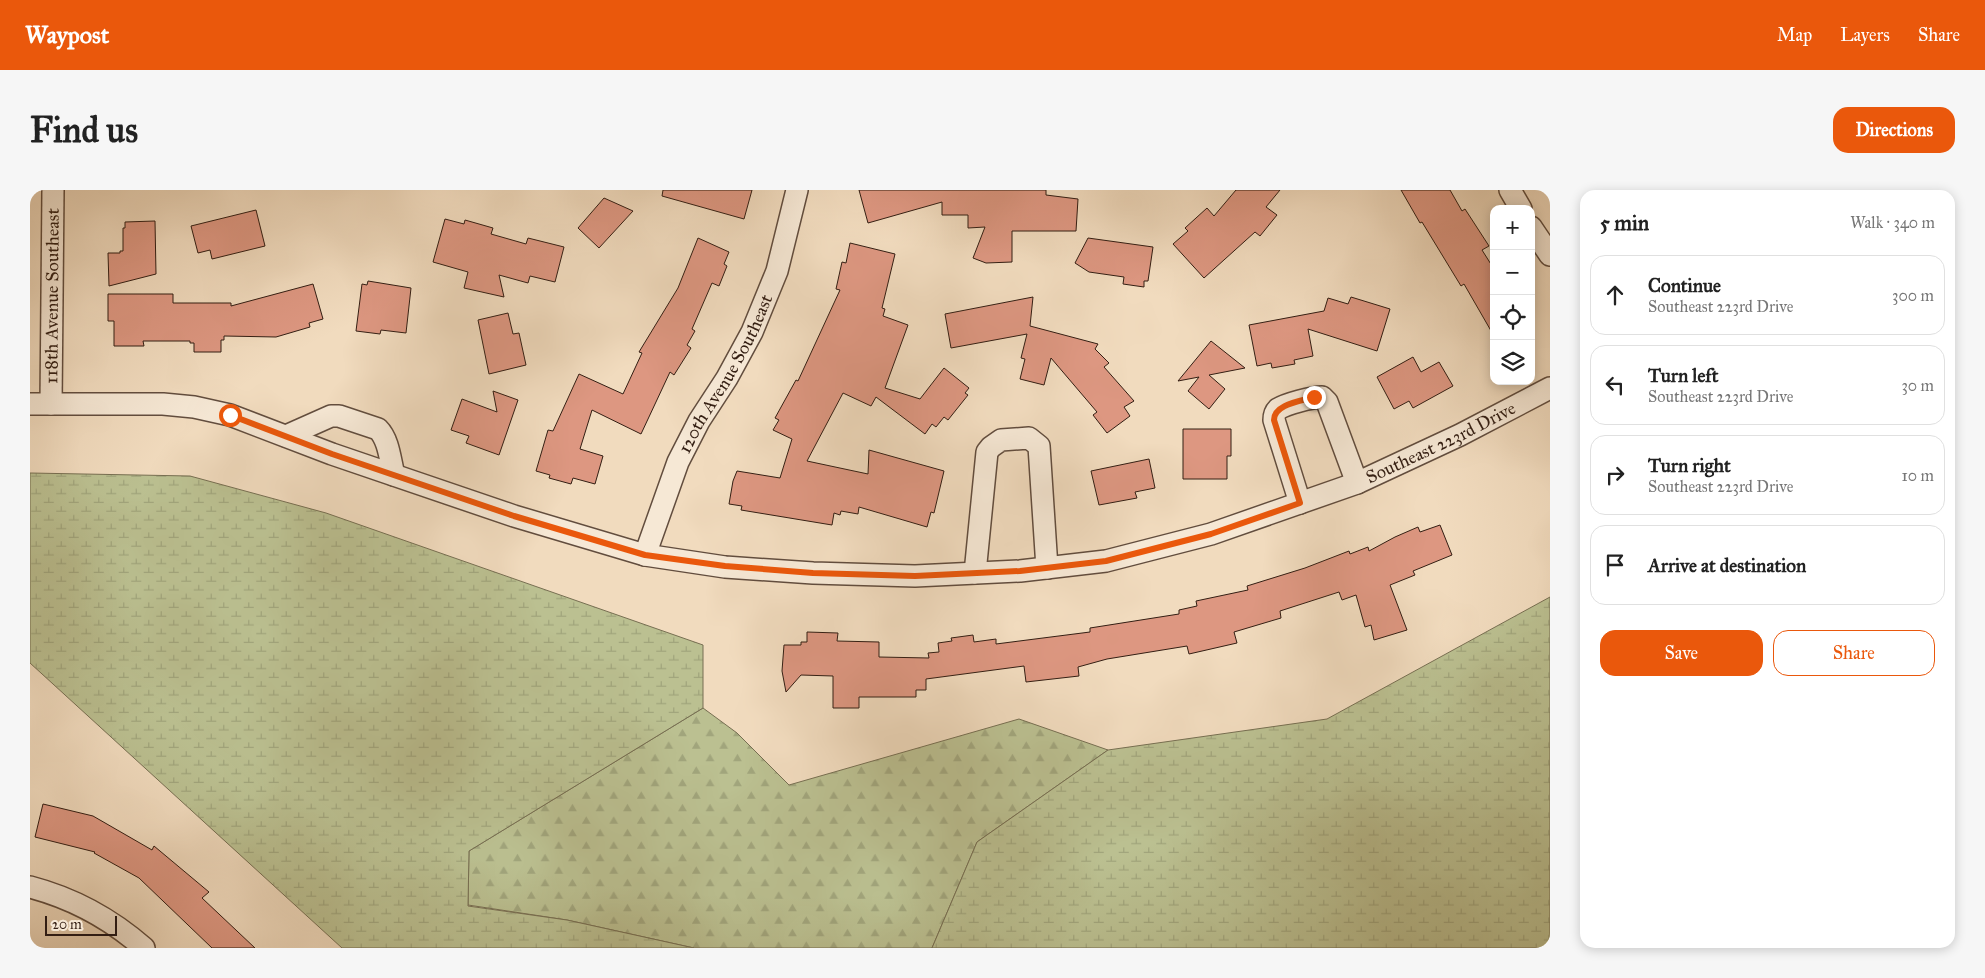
<!DOCTYPE html>
<html lang="en">
<head>
<meta charset="utf-8">
<style>
	body { margin:0; font-family:"IM FELL Great Primer",serif; background:#f6f6f6; color:#222 }
	.controls { position:absolute; right:15px; top:15px; display:grid; overflow:hidden; border-radius:10px; box-shadow:0 2px 12px #0003 }
	.controls button { width:45px; height:45px; display:grid; place-items:center; padding:0; border:0; border-bottom:1px solid #e0e0e0; background:#fff; color:#222; font:25px sans-serif }
	.scale { position:absolute; left:15px; bottom:12px; width:72px; box-sizing:border-box; padding-left:5px; border:2px solid #331e13; border-top:0; font-size:14px; line-height:18px; white-space:nowrap; color:#331e13; -webkit-text-stroke:4px #f6e8d5; paint-order:stroke }
	.stop { position:absolute; width:15px; height:15px; margin:-11px; border:4px solid #ea580c; border-radius:50%; background:#fff }
	.stop.end { background:#ea580c; border-color:#fff; box-shadow:0 1px 5px #0008 }
	.list { margin:0; padding:0; list-style:none }
	h2 { display:flex; justify-content:space-between; align-items:center; height:65px; margin:0; padding:0 20px; font-size:21px }
	h2 small { font-size:16px; font-weight:400; color:#767676 }
	.list li { display:grid; grid-template-columns:32px 1fr auto; gap:15px; align-items:center; box-sizing:border-box; height:80px; margin:0 10px 10px; padding:0 10px; border:1px solid #e0e0e0; border-radius:15px }
	.list b { display:block; font-size:19px; white-space:nowrap }
	.list p { margin:0; font-size:16px; white-space:nowrap; color:#767676 }
	.list em { font-size:16px; font-style:normal; color:#767676 }
	.actions { display:flex; gap:10px; padding:15px 20px }
	.actions a { flex:1; padding:11px 0; border:1px solid #ea580c; border-radius:15px; text-align:center; font-size:18px; color:#ea580c }
	.actions .main { background:#ea580c; color:#fff }
	.icon { flex:none; width:28px; height:28px; fill:none; stroke:currentColor; stroke-width:2; stroke-linecap:round; stroke-linejoin:round }
	.map { position:relative; flex:none; width:1520px; height:758px; overflow:hidden; border-radius:15px }
	header { display:flex; align-items:center; gap:30px; box-sizing:border-box; height:70px; padding:0 25px; background:#ea580c; color:#fff }
	header strong { font-size:24px }
	nav { display:flex; gap:28px; margin-inline-start:auto; font-size:18px }
	.intro { display:flex; align-items:center; justify-content:space-between; box-sizing:border-box; height:120px; padding:0 30px }
	h1 { margin:0; font-size:35px }
	.button { padding:12px 22px; border-radius:15px; background:#ea580c; color:#fff; font-size:18px; font-weight:700 }
	main { display:flex; gap:30px; padding:0 30px }
	aside { flex:1; background:#fff; border-radius:15px; box-shadow:0 2px 12px #0003 }
	.map>svg:first-child { display:block }
	.forest { fill:url(#forest-firs); stroke:#776f52 }
	.wetland { fill:url(#wetland-marsh); stroke:#776f52 }
	.building { fill:#dd9781; stroke:#331e13 }
	.lines { fill:none; stroke-linecap:round; stroke-linejoin:round }
	.minor-casing { stroke:#624d3e; stroke-width:24 }
	.minor { stroke:#f6e8d5; stroke-width:21 }
	.route { stroke:#ea580c; stroke-width:6 }
	.labels { text-anchor:middle; dominant-baseline:central; stroke-width:4; stroke-linejoin:round; paint-order:stroke }
	.street-label { font-size:18px; fill:#331e13; stroke:#f6e8d5 }
</style>
</head>
<body>
<header>
<strong>Waypost</strong>
<nav><a>Map</a><a>Layers</a><a>Share</a></nav>
</header>
<div class="intro"><h1>Find us</h1><a class="button">Directions</a></div>
<main>
<div class="map">
<svg width="1520" height="758" viewBox="0 0 1520 758">
	<defs>
		<pattern id="forest-firs" width="22" height="20" patternUnits="userSpaceOnUse" patternTransform="scale(1.25)"><rect width="22" height="20" fill="#bbc091"/><path d="M5 1l3.5 6h-7zM16 11l3.5 6h-7z" fill="#a1a57c"/></pattern>
		<pattern id="wetland-marsh" width="20" height="14" patternUnits="userSpaceOnUse" patternTransform="scale(1.25)"><rect width="20" height="14" fill="#bbc091"/><path d="M1 5h8M5 5V1M11 12h8M15 12V8" fill="none" stroke="#a1a57c"/></pattern>
	</defs>
	<rect width="100%" height="100%" fill="#f1dbbe"/>
	<filter id="stains"><feTurbulence type="fractalNoise" baseFrequency=".004" numOctaves="4"/><feColorMatrix values="0 0 0 0 .2 0 0 0 0 .09 0 0 0 0 .02 0 0 0 .5 -.17"/></filter>
	<radialGradient id="worn" r=".72"><stop offset=".6" stop-color="#630" stop-opacity="0"/><stop offset="1" stop-color="#630" stop-opacity=".3"/></radialGradient>
	<path class="forest" d="M673 518 707 543 759 595 989 529 1078 560 947 652 902 758H664L537 730 438 715 439 661Z"/>
	<path class="wetland" d="M0 283 160 286 296 323 673 455V518L439 661 438 716 537 730 664 758H312L0 473Z
		M1520 407V758H902L947 652 1078 560 1297 529Z"/>
	<path class="building" d="M633 0H722L714 29 632 6Z
		M829 0H1016V5L1048 9 1046 41H982V72L956 73 943 68 955 37 938 38V25H912V12L838 33Z
		M1206 0H1250L1236 17 1247 25 1230 46 1225 42 1174 88 1143 54 1158 41 1155 38 1177 18 1184 26Z
		M1371 0H1420L1432 21 1435 19 1459 56 1452 60 1464 79V146L1434 94 1431 96 1392 32 1390 33Z
		M574 8 603 21 569 58 548 38Z
		M226 20 235 56 182 69 180 60 168 63 161 36Z
		M415 29 434 34 435 30 463 38 461 44 496 54 498 48 534 57 525 92 500 86 498 93 469 85 474 107 434 98 438 82 403 72Z
		M125 31 126 84 79 96 78 63H90V61H93V38H95V32Z
		M668 48 699 62 694 74 697 76 689 96 682 93 662 139 665 141 657 155 661 158 644 185 640 182 611 244 562 220 550 259 573 266 565 294 543 288 541 294 519 288 520 285 506 281 518 240 523 241 549 184 593 204 612 163 609 162 648 98Z
		M1058 48 1123 57 1118 91H1114V97L1093 94 1094 87 1059 82 1045 73Z
		M820 53 865 64 852 118 855 119 853 126 878 135 855 198 890 209 914 178 939 198 935 203 938 205 918 230 914 227 906 237 902 234 895 244 846 207 841 216 813 203 777 271 838 284 839 260 914 281 904 323 901 322 897 337 829 317 828 324 811 321 810 325 804 323 802 335 711 320 712 316 699 314 703 291 707 281 750 288 762 249 743 240 749 230 745 228 766 190 768 191 810 100 806 99 812 72 816 73Z
		M338 91 381 98 376 143 351 140 350 144 326 141 332 94 337 95Z
		M283 94 293 129 279 133 280 137 246 147 194 146V150H191V162H164V153H160V151H113L114 156H84V131H78V104H143V113H201V116Z
		M1003 107 1000 136 1068 154 1065 159 1079 173 1074 177 1104 211 1094 217 1100 226 1077 243 1063 225 1067 222 1021 168 1014 195 990 189 995 169 991 168 997 144 921 158 915 124Z
		M1321 107 1360 119 1347 161 1278 139 1283 166 1264 170 1265 174 1242 178 1241 173 1227 176 1219 135 1294 121 1298 108 1318 114Z
		M478 123 483 144 489 143 496 175 459 184 448 130Z
		M1181 151 1215 178 1179 185 1195 199 1179 219 1158 201 1169 187 1148 191Z
		M1383 167 1391 182 1409 172 1423 196 1383 218 1379 211 1364 219 1347 187Z
		M463 201 488 210 469 265 436 253 439 246 421 240 432 209 467 222Z
		M1153 239H1201V266H1197V289H1153Z
		M1119 269 1125 298 1105 302 1107 308 1069 315 1061 281Z
		M1410 335 1422 365 1383 381 1385 385 1360 395 1377 440 1344 450 1341 435 1335 437 1326 405 1312 410 1309 402 1250 421 1251 428 1204 442 1207 453 1159 464 1157 456 1077 469 1048 477 1049 486 996 492 994 476 896 489V500H886V507H829V518H803V486L771 485 756 502 752 481 754 455H771V452H777V442L808 443 807 451 849 452V467L899 468 898 463 909 462 908 453 922 451 921 448 943 445 944 452 966 449V454L1060 442V438L1149 424V420L1167 416 1166 411 1218 400 1217 396 1275 378 1319 361 1320 364 1338 357 1339 361 1365 347 1388 337 1390 342Z
		M13 614 63 626 122 660 124 656 179 702 172 708 225 758H182L109 688 64 663 65 662 5 647Z"/>
	<g class="lines">
		<g class="minor-casing">
			<g id="minor">
				<path d="M1480 0 1491 19"/>
				<path d="M1501 37 1520 65"/>
				<path id="s1" d="M0 214H133L164 217 200 225 302 264 484 326 615 365 695 377 783 383 885 386 990 381 1076 371 1181 344 1327 293 1430 245 1520 198"/>
				<path id="s2" d="M21 214 23 0"/>
				<path d="M256 246 301 226H309L348 239C359 250 360 270 364 285"/>
				<path d="M1270 313 1244 230C1244 226 1245 222 1248 219 1256 214 1282 207 1292 207L1297 212 1327 293"/>
				<path id="s3" d="M615 365 648 272 669 231 697 188 722 142 747 81 767 0"/>
				<path d="M945 383 957 262 961 257 971 250 999 248 1009 256 1017 378"/>
				<path d="M0 697C42 708 82 730 114 758"/>
			</g>
		</g>
		<use href="#minor" class="minor"/>
	</g>
	<g class="lines">
		<path class="route" d="M200 225 302 264 484 326 615 365 695 376 783 383 885 386 990 381 1076 371 1181 344 1270 313 1244 230C1244 214 1272 211 1284 207"/>
	</g>
	<g class="labels">
		<g class="street-label">
			<text stroke="none"><textPath href="#s2" startOffset="108">118th Avenue Southeast</textPath></text>
			<text stroke="none"><textPath href="#s3" startOffset="199">120th Avenue Southeast</textPath></text>
			<text stroke="none"><textPath href="#s1" startOffset="1458">Southeast 223rd Drive</textPath></text>
		</g>
	</g>
	<rect width="100%" height="100%" filter="url(#stains)"/>
	<rect width="100%" height="100%" fill="url(#worn)"/>
</svg>
<div class="controls">
<button>+</button>
<button>−</button>
<button><svg class="icon" aria-label="locate" viewBox="0 0 24 24"><circle cx="12" cy="12" r="6"/><path d="M12 2v4M12 18v4M2 12h4M18 12h4"/></svg></button>
<button><svg class="icon" aria-label="layers" viewBox="0 0 24 24"><path d="M12 4l9 5-9 5-9-5zM3 14l9 5 9-5"/></svg></button>
</div>
<div class="scale">20 m</div>
<div class="stop" style="left:200px;top:225px"></div>
<div class="stop end" style="left:1284px;top:207px"></div>
</div>
<aside>
<h2>5 min<small>Walk · 340 m</small></h2>
<ul class="list">
<li><svg class="icon" aria-label="ahead" viewBox="0 0 24 24"><path d="M12 20V5M6 11l6-6 6 6"/></svg><div><b>Continue</b><p>Southeast 223rd Drive</p></div><em>300 m</em></li>
<li><svg class="icon" aria-label="left" viewBox="0 0 24 24"><path d="M17 20v-9H6M10 6l-5 5 5 5"/></svg><div><b>Turn left</b><p>Southeast 223rd Drive</p></div><em>30 m</em></li>
<li><svg class="icon" aria-label="right" viewBox="0 0 24 24"><path d="M7 20v-9h11M14 6l5 5-5 5"/></svg><div><b>Turn right</b><p>Southeast 223rd Drive</p></div><em>10 m</em></li>
<li><svg class="icon" aria-label="arrive" viewBox="0 0 24 24"><path d="M6 21V4h12l-3 4 3 4H6"/></svg><div><b>Arrive at destination</b></div></li>
</ul>
<div class="actions"><a class="main">Save</a><a>Share</a></div>
</aside>
</main>
</body>
</html>
